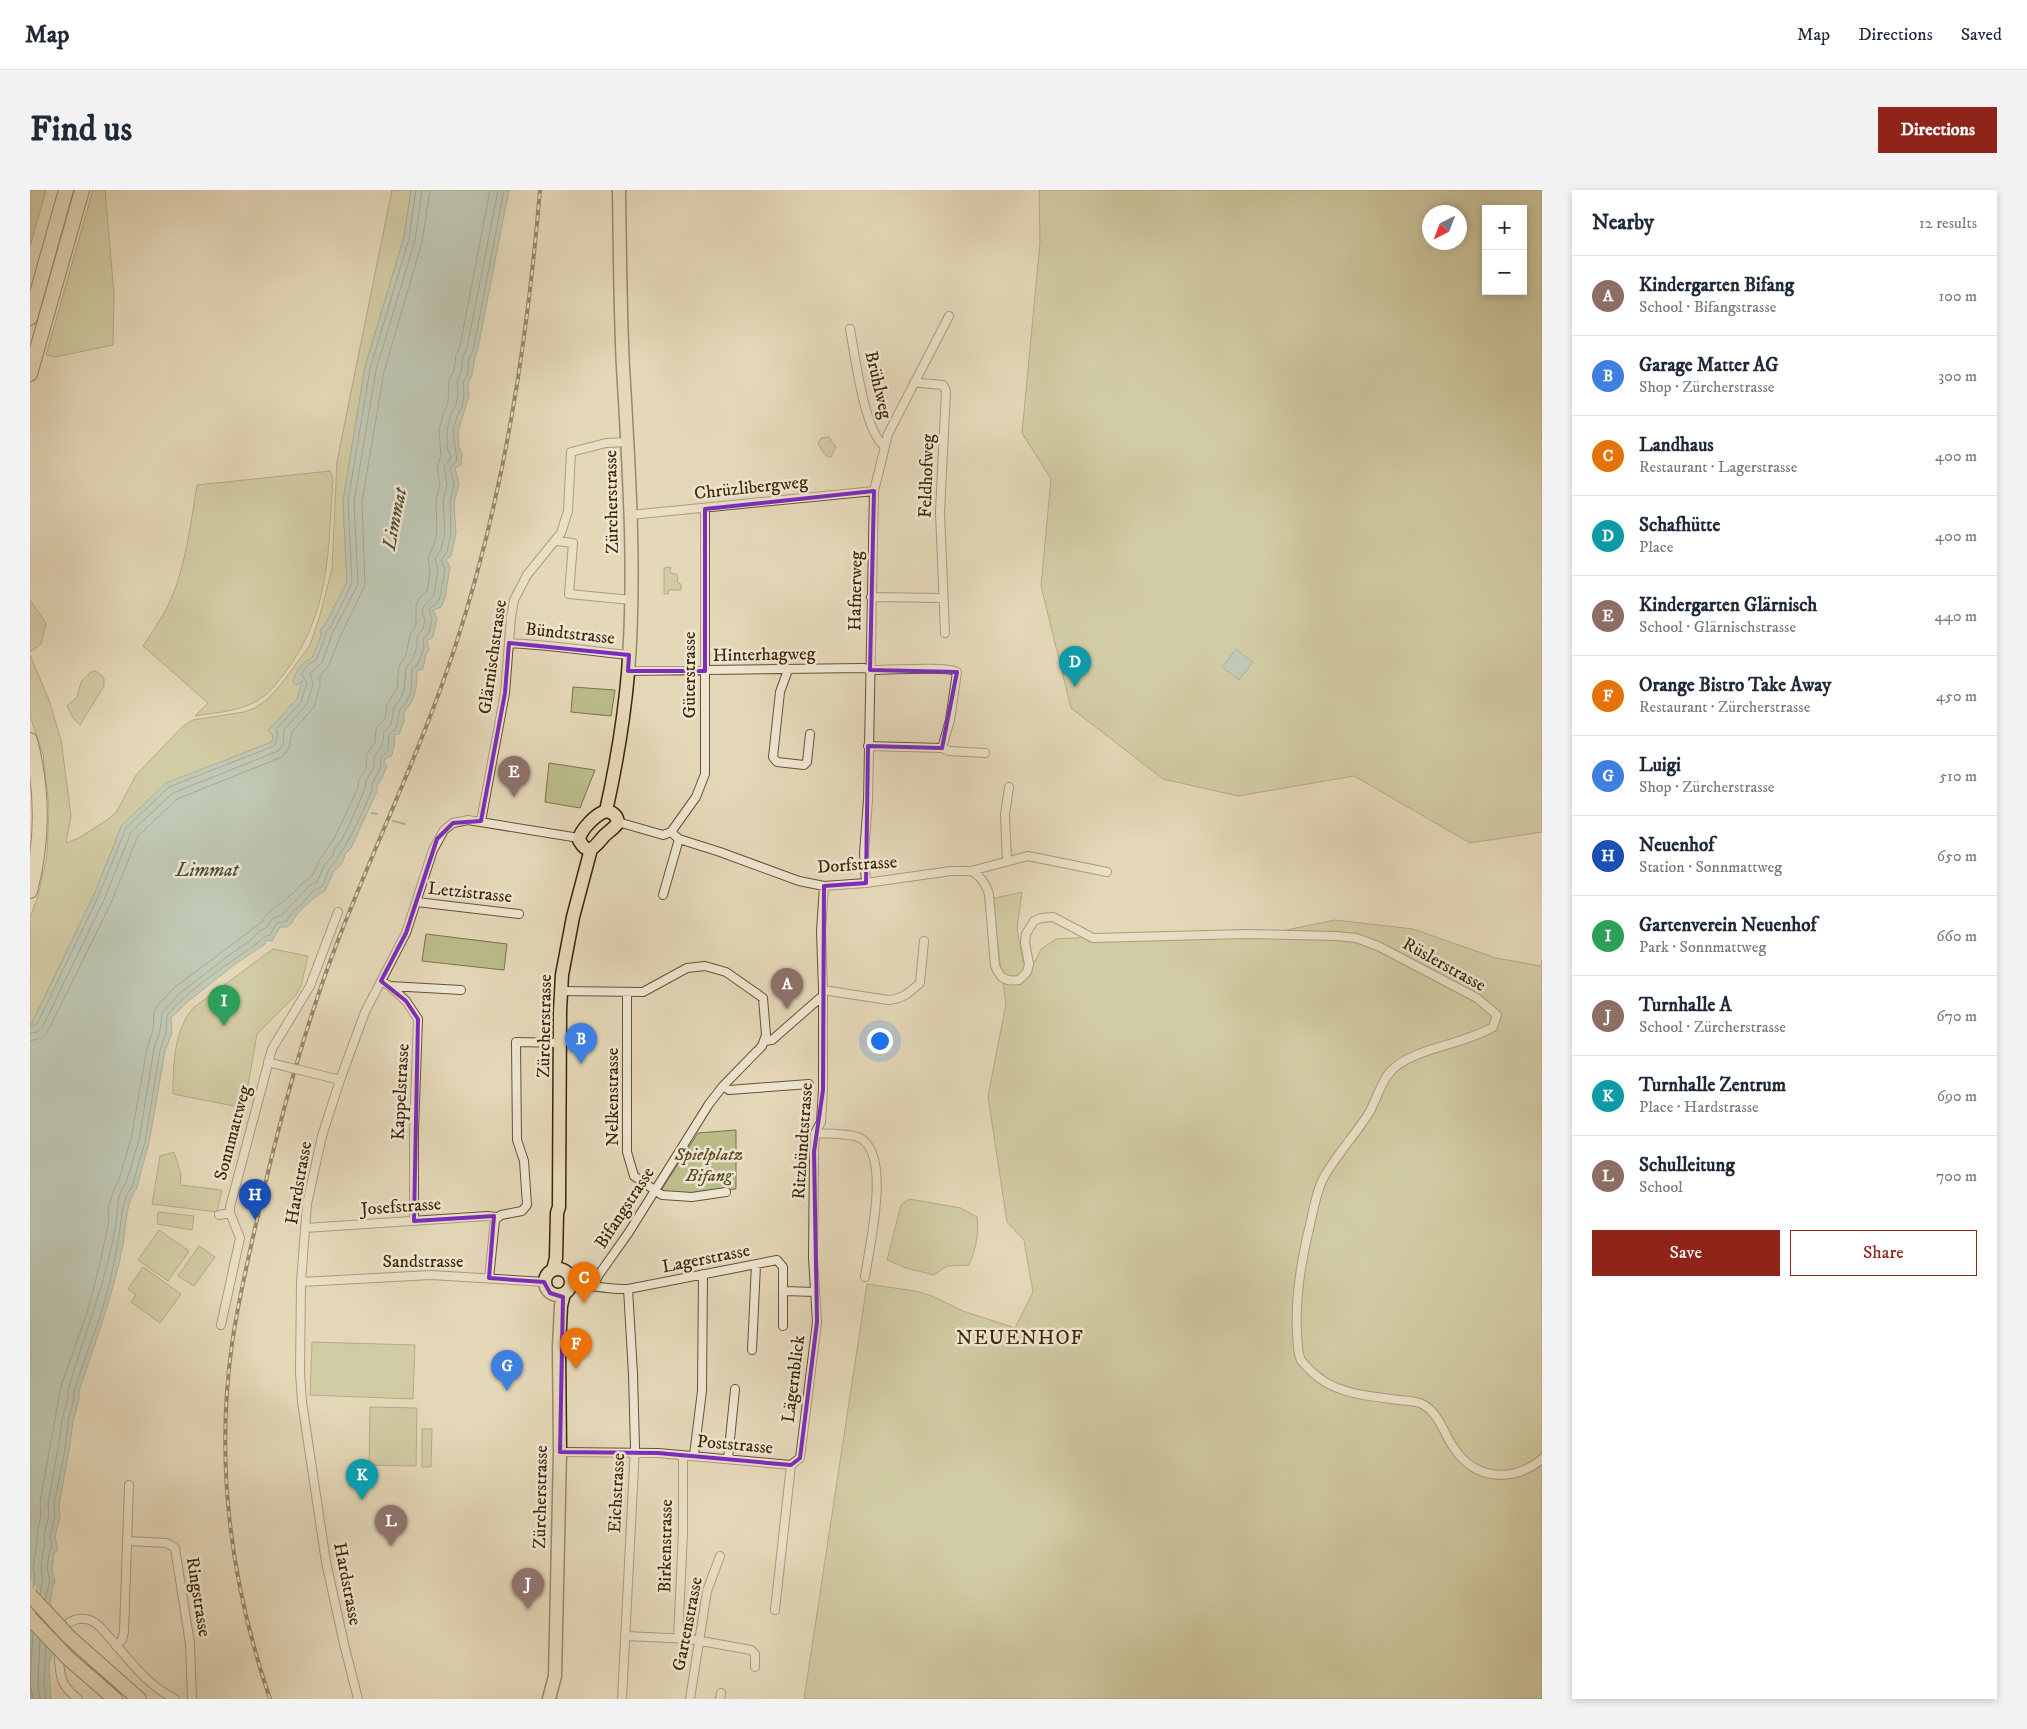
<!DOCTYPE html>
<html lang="en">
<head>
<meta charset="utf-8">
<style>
	body { margin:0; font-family:"IM FELL DW Pica",serif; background:#f2f2f3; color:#1f2937 }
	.controls { position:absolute; right:15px; top:15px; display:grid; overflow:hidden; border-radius:0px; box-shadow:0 2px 8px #0003 }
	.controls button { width:45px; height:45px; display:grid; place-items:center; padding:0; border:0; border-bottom:1px solid #e0e1e3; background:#fff; color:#1f2937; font:25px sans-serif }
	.compass { position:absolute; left:1392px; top:15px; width:45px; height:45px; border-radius:50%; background:#fff; box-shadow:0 2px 8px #0003; rotate:222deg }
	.you { position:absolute; left:849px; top:850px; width:18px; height:18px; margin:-12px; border:4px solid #fff; border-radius:50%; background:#1a73e8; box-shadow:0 0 0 8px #1a73e833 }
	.badge { display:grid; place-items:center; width:32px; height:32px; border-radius:50%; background:#8f2418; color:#fff; font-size:16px; font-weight:700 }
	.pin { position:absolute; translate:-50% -41px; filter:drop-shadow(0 1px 2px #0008) }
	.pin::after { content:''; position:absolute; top:26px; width:18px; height:15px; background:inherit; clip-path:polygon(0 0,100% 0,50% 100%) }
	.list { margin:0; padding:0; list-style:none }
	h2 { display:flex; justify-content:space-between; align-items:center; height:65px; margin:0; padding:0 20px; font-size:21px }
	h2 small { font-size:16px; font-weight:400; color:#747a83 }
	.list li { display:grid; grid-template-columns:32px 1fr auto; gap:15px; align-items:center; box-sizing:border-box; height:80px; padding:0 20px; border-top:1px solid #e0e1e3 }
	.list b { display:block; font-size:19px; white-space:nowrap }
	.list p { margin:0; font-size:16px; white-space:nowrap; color:#747a83 }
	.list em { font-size:16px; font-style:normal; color:#747a83 }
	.actions { display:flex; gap:10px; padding:15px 20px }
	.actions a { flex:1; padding:11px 0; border:1px solid #8f2418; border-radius:0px; text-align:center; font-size:18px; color:#8f2418 }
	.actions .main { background:#8f2418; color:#fff }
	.map { position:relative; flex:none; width:1512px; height:1509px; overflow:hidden; border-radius:0px }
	header { display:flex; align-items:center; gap:30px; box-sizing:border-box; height:70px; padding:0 25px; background:#fff; border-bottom:1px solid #e0e1e3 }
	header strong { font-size:24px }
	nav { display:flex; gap:28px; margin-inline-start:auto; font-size:18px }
	.intro { display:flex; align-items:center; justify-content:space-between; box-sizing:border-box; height:120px; padding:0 30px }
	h1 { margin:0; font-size:35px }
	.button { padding:12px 22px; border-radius:0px; background:#8f2418; color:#fff; font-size:18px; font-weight:700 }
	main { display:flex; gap:30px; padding:0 30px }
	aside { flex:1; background:#fff; border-radius:0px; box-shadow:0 2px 8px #0003 }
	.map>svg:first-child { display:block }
	.green { fill:#bbbd8b; stroke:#7c7249; fill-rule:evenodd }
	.water { fill:#96b9b4; stroke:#727e6f }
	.pier { fill:#e5d8b9 }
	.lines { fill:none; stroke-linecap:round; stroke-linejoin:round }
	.shore { stroke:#6a705e; stroke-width:1 }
	.stream { stroke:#727e6f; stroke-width:2 }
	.street-casing { stroke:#675234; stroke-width:10 }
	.primary-casing { stroke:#3d2607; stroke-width:15 }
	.highway-casing { stroke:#3d2607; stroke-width:16 }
	.street { stroke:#eee6d2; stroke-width:8 }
	.primary { stroke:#e5d8b9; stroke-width:12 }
	.highway { stroke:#e5d8b9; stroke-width:14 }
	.rail-casing { stroke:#3d2607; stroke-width:4 }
	.rail { stroke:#eee6d2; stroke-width:2; stroke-dasharray:5.5; stroke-linecap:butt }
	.street-bridge-casing { stroke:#675234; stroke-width:10; stroke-linecap:butt }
	.highway-bridge-casing { stroke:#3d2607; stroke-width:16; stroke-linecap:butt }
	.street-bridge { stroke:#eee6d2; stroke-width:8 }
	.highway-bridge { stroke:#e5d8b9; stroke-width:14 }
	.marked { fill:none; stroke:#7b2cbf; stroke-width:4; stroke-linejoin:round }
	.labels { text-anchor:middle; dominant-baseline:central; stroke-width:5; stroke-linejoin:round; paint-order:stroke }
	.street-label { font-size:18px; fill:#3d2607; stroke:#eee6d2 }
	.park-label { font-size:18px; font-style:italic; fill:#5c4c28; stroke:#eee6d2 }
	.water-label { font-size:19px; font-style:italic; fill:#534b32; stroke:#eee6d2 }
	.quarter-label { font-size:20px; letter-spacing:1px; fill:#3d2607; stroke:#eee6d2 }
</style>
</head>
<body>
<header>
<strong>Map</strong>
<nav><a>Map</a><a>Directions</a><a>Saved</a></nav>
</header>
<div class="intro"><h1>Find us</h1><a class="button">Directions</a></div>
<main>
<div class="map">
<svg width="1512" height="1509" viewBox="0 0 1512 1509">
	<rect width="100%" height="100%" fill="#e5d8b9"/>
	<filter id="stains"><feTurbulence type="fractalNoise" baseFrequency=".004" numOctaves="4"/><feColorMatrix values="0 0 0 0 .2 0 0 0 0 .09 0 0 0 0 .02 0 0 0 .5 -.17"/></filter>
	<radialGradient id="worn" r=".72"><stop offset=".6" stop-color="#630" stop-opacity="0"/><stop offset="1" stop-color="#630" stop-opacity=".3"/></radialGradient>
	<path class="green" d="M0 0H16L0 56Z
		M63 0H75L84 104 83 155 25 167 16 165Z
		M362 0H381L374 47 335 177 313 311 317 392 295 435 291 438V446L267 509 238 541 243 545 242 552 186 574 92 635 64 705 0 837V728L8 706 17 665 19 617 13 564 0 526V465L19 510 31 550 41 626 36 653 49 648 80 628 87 621 106 585 152 537 163 530 214 522 225 518 238 509 252 493 280 455 290 425 302 379 307 271Z
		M1009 0H1512V642L1440 653 1324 586 1208 606 1133 589 1041 518 1011 396 1021 289 992 243 1010 53ZM1456 19H1493V101H1456ZM1400 22H1430V52H1400Z
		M799 247 806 257 801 267C794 267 791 259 788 253L791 248Z
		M300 281 303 288C298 361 301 422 254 484 245 496 235 508 221 514 203 522 183 523 165 526L178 513 113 456C123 441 134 425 141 409 156 375 161 331 167 295Z
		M641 377 640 383 647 384 648 393 651 394V400H639L638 404H634V378Z
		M0 410 16 433 11 454 0 462Z
		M66 481 74 488V496L50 535 43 528 37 516 47 507 51 492 61 482Z
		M543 497 585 500 581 526 541 522Z
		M519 573 565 580 550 618 515 612Z
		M992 702 987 738 993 773 1005 772 1011 759 1026 749 1096 745 1222 747 1305 730 1383 739 1466 768 1511 776 1512 769V1509H774L837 1094 885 1101 902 1106 933 1121 985 1138 1003 1102 994 1050 977 1032 958 906 976 814 961 709Z
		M396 744 477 754 474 780 392 771Z
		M243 759 278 766 271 796 266 805 227 844 214 918 143 904C143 874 144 841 163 818Z
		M706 940V999L655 1003 630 1002 668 943Z
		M144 962 151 984 150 995 192 1000 187 1022 122 1014 130 966Z
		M879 1009 931 1018 947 1027C949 1044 946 1059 939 1075L917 1076 904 1085 876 1078 857 1070 871 1015Z
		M128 1022 164 1026 162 1040 127 1034Z
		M129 1040 159 1061 138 1091 108 1070Z
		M169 1056 185 1067 164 1096 148 1086Z
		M113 1077 151 1104 130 1133 101 1112 106 1105 98 1099Z
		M282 1152 385 1155 383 1209 280 1205Z
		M340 1217 387 1218 386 1276 339 1275Z
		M392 1239H402L401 1277H392Z"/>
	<path class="water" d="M381 0H479L447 163C442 172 445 184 438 193L439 206 428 242 429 257 432 264 431 275 425 278 429 294 424 313 426 343 421 366 416 370 420 377 415 408 411 417 403 420 407 428 403 447 397 451 399 460 396 464 393 479 387 481C387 496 386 510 374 522V531L369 544 364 545 365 552 362 565 354 570 357 576 352 588 347 596V601L321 658 315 664 313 671 309 677 304 681 295 701C288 704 263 725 262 733L257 737H250L242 751 236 750 235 754 204 775 156 813 141 828 142 843 135 861 119 953 106 1000C97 1007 95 1042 93 1055 83 1105 65 1153 49 1201V1209L43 1232 39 1261 29 1315 30 1326 25 1347 28 1360 24 1363 22 1379 25 1392 22 1399 20 1412 23 1420 22 1462 19 1475 21 1509H0V837L64 705 92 635 136 593 242 552 243 545 238 541 267 509 272 491 266 495 263 492C265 482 272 471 282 468L291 446V438L295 435 317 392 313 311 335 177 374 47Z
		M1206 459 1223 472 1209 490 1192 477Z"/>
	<path class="pier" d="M0 1389 25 1420 24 1464 0 1439Z"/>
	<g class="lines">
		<path class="shore" d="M0 837 7 834 68 707 96 638 139 597 244 556 248 546 246 539 271 512 277 493 271 484 279 474 286 470 295 448 296 441 300 438 322 393 318 311 340 179 379 49 386 0
			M0 843 8 842 13 836 74 710 101 642 143 603 248 561 253 554 254 540 277 514 283 494 280 483 292 473 302 444 328 394 324 312 346 180 385 50 392 0
			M0 851 12 848 19 839 81 713 108 646 147 609 252 567 259 558 262 542 284 517 290 496V486L299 475 310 447 335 395 332 312 354 182 392 52 400 0
			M3 1397 5 1388 3 1378 7 1353V1344L11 1325 10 1312 31 1196 57 1123 70 1073 79 1031 78 1018 85 997 89 989 101 949 117 858 123 840 124 822 127 816 144 798 232 732C238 720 251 714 261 705 268 699 273 691 282 686L289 671 305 647 328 598 329 589 336 579 337 563 345 553 346 539 355 529 357 515 367 498 369 476 376 465 380 445 386 435V415L389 408 397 401 400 382 398 368 404 355 407 341 406 311 410 294 407 278 411 265 409 240 414 222 418 213 419 189 424 180 426 165 430 156 460 0
			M10 1404 13 1389 11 1378 13 1361 15 1355 14 1345 19 1325 18 1313 28 1259 32 1230 38 1208V1200C54 1144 77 1091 86 1033 88 1019 86 1005 96 993L109 950 124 859 130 841 132 823 149 804 198 766 221 750 229 741 236 738 242 729 252 725 279 696 287 692 294 676 303 665 305 658 311 651 320 633 335 599 336 591 344 577V566L352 557 354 542 361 534 364 518 370 510 374 500 376 478 383 469 387 456V447L393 439 395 430 392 423 393 417 404 405 408 380 405 369 411 359 415 342 413 312 417 294 414 277 421 267 417 258V241L421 224 426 215 428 204 427 191 431 183 433 166 437 158 468 0
			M15 1410 20 1390 17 1379 19 1363 22 1357 20 1347 25 1326 24 1314 35 1260 38 1231 44 1208V1201C52 1176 61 1152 70 1127 78 1103 83 1077 88 1052 91 1037 91 1008 102 997L115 952 130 860 136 842 137 826C157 800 198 774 225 755 231 751 232 746 240 745L247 733 257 731C260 722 266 720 272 714 276 710 278 706 282 702 285 699 290 699 292 696 296 691 296 683 300 678 318 655 330 628 342 600V594L351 577 350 568 358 561 359 544 366 539 370 520 376 513 381 502 382 479 388 474 394 458 393 449 399 443 402 429 399 419 407 413 410 407 415 379 411 370 417 362 421 343 420 313 424 294 420 278 427 271 423 241 427 226 432 217 434 205 433 192 437 186 439 168 443 161 474 0
			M10 1450 8 1493 10 1509
			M16 1457 14 1493 16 1509
			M3 1509 0 1493 3 1443"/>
		<path class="stream" d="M342 623 347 624
			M363 631 375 634"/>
		<g class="street-casing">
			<path id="street" d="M820 139C825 165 834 240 854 256
				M885 191 890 193 913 195 916 201 910 322 915 443
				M600 325 844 301
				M526 351 543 353 539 404 601 410
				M841 407 913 408
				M479 453C519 455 559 461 599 465
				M758 480 750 502 743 567 747 572 774 575 777 572 780 544
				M598 481 833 478 844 480C857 480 920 476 927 482L920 530 912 558 838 556
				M912 558 919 561 955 563
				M451 631 475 503 481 427 484 410 497 385 531 343 538 321 541 262 576 253 598 252
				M588 632 633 645 641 642 649 649 690 662 769 691 794 696 836 693 921 681H941L998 666 1077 682
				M641 642 666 607 675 584V319
				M977 671 975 625 979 597
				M941 681C951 686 955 693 959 704L965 776C970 788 975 792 989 790L997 782 999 774 995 752 996 744 1004 731 1011 728 1023 727 1063 748 1216 744 1306 746 1326 748 1348 756 1447 808 1467 825 1463 837C1434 855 1381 858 1360 882 1351 892 1346 911 1339 923 1326 944 1302 970 1292 991 1286 1005 1283 1020 1280 1035 1271 1071 1265 1106 1267 1143 1268 1152 1267 1162 1271 1170 1273 1173 1278 1178 1281 1181 1303 1204 1339 1206 1369 1210 1377 1211 1388 1211 1394 1215 1411 1226 1413 1243 1424 1258 1445 1290 1483 1293 1512 1269
				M836 693 834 663 838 610 844 301 858 244 919 126
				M633 705 649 649
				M387 712 489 724
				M351 791 360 796 376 811 388 829 384 940V1031
				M360 796 431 800
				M793 800 858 810C873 809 880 802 890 793L894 751
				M531 801 613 802 657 778 675 776 696 782 733 808 736 845 732 856 693 896 679 914 599 1042 568 1086 564 1096
				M597 802V962L604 986 632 1005 662 1007 696 1002
				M734 851 742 850 790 808H793
				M238 872 257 877
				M270 880 310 890
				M693 896 699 900 779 894
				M785 943C796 944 821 943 830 948 862 965 839 1057 835 1087
				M189 1025 200 1023V1017L242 859 280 796 308 722
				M275 1038 457 1026 468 1027
				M459 1088 465 1030 471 1025 492 1021 497 1015 494 971 487 950 486 852 532 853
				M271 1092 401 1085 515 1092
				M541 1094C561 1095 579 1100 598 1099L747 1070 753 1077V1136
				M754 1101 785 1102
				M191 1135 210 1048 200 1023
				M722 1160 726 1075
				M530 1262 628 1263 761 1275 745 1420
				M664 1265 672 1201 673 1084
				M698 1269 705 1199
				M761 1275 770 1268 787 1132 783 1068 784 962 785 943 791 932 793 900V800L791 741 794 696
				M98 1351 137 1353 145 1358 160 1454 162 1509
				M596 1446 660 1449 721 1460 725 1464V1477
				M648 1448 653 1343V1265
				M86 1456 92 1450 94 1442 99 1295
				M48 1509C42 1504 36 1499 33 1492 29 1483 27 1454 30 1445 36 1428 55 1424 68 1435 94 1461 111 1492 145 1509
				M328 1509 314 1454 296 1372 272 1212 270 1182 271 1092 277 1014 292 946 310 890 335 822 376 743 403 660 414 640 423 633 438 630 549 648
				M592 1509 605 1257 603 1184 598 1099
				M660 1509 677 1401 690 1366
				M690 1509 691 1503"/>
		</g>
		<g class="primary-casing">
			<path id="primary" d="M576 621C586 576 594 529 598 483 606 382 599 279 593 177 590 118 590 59 589 0
				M576 621C583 622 589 627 587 634 583 639 578 642 574 646 565 656 559 668 549 650 550 640 566 624 576 621Z
				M515 1092a13 13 0 1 1 26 0a13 13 0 1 1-26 0Z
				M523 1080 526 1068 527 1023 529 1017 530 821 532 785 543 727 561 659
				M519 1509 525 1486 530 1262 529 1157 531 1116 534 1104"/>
		</g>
		<g class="highway-casing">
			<path id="highway" d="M0 128 36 0
				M0 184 52 0
				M0 550C13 600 13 651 0 701
				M40 1448 109 1509
				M39 1469 85 1509"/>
		</g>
		<use href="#street" class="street"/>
		<use href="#primary" class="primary"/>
		<use href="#highway" class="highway"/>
		<g class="rail-casing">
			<path id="rail" d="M240 1509C201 1394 185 1275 202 1154 209 1105 221 1056 232 1008 252 921 275 836 307 753 346 652 393 556 426 454 474 306 497 154 510 0"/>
		</g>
		<use href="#rail" class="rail"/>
		<g class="street-bridge-casing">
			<path id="street-bridge" d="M257 877 270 880"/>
		</g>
		<g class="highway-bridge-casing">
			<path id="highway-bridge" d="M0 1405 40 1448
				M0 1428 39 1469"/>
		</g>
		<use href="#street-bridge" class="street-bridge"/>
		<use href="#highway-bridge" class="highway-bridge"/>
	</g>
	<path d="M0 0H1512V1509H0ZM844 301 840 480 927 482 912 558 838 556 836 693 794 696 793 900 784 962 787 1132 770 1268 761 1275 628 1263 530 1262 533 1107 520 1103 514 1092 459 1088 464 1026 384 1031 388 829 376 811 351 791 376 743 407 649 423 633 451 631 475 503 479 453 599 465 598 481H675V319Z" fill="#e5d8b9" fill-opacity=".55" fill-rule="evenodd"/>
	<path class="marked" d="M844 301 840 480 927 482 912 558 838 556 836 693 794 696 793 900 784 962 787 1132 770 1268 761 1275 628 1263 530 1262 533 1107 520 1103 514 1092 459 1088 464 1026 384 1031 388 829 376 811 351 791 376 743 407 649 423 633 451 631 475 503 479 453 599 465 598 481H675V319Z"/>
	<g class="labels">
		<g class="street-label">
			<text transform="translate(848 195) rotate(77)">Brühlweg</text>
			<text transform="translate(897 286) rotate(-88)">Feldhofweg</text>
			<text transform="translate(721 298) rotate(-6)">Chrüzlibergweg</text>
			<text transform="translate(582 312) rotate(-91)">Zürcherstrasse</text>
			<text transform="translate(826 401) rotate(-89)">Hafnerweg</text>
			<text transform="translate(540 444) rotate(6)">Bündtstrasse</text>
			<text transform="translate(734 465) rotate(-1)">Hinterhagweg</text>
			<text transform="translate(463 467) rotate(-82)">Glärnischstrasse</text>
			<text transform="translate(660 485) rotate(-90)">Güterstrasse</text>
			<text transform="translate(827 675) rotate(-4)">Dorfstrasse</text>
			<text transform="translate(440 703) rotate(6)">Letzistrasse</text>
			<text transform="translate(1414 775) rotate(29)">Rüslerstrasse</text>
			<text transform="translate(515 836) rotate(-89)">Zürcherstrasse</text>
			<text transform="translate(371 902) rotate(-87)">Kappelstrasse</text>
			<text transform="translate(583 907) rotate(-90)">Nelkenstrasse</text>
			<text transform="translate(203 943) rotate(-75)">Sonnmattweg</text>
			<text transform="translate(773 951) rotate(-86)">Ritzbündtstrasse</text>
			<text transform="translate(269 993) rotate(-80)">Hardstrasse</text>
			<text transform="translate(371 1017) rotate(-4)">Josefstrasse</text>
			<text transform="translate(595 1018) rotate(-57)">Bifangstrasse</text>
			<text transform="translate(676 1069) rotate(-11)">Lagerstrasse</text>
			<text x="393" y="1072">Sandstrasse</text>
			<text transform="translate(764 1189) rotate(-83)">Lägernblick</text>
			<text transform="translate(705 1255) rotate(5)">Poststrasse</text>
			<text transform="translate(587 1303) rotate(-87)">Eichstrasse</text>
			<text transform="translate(511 1307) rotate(-89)">Zürcherstrasse</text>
			<text transform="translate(636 1356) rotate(-89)">Birkenstrasse</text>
			<text transform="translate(317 1394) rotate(79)">Hardstrasse</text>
			<text transform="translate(168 1407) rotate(81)">Ringstrasse</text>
			<text transform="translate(658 1434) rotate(-79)">Gartenstrasse</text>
		</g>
		<g class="park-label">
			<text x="679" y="965">Spielplatz<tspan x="679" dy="21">Bifang</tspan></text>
		</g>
		<g class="water-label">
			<text transform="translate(365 329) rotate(-79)">Limmat</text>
			<text x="177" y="680">Limmat</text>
		</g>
		<g class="quarter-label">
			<text x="990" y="1148">NEUENHOF</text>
		</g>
	</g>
	<rect width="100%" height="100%" filter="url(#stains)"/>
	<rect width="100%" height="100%" fill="url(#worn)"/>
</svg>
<div class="controls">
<button>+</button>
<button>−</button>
</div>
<svg class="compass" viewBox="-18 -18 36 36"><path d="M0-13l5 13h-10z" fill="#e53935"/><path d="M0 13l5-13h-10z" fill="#747a83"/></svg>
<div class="you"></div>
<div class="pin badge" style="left:757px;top:819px;background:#8d6e63">A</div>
<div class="pin badge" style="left:551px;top:874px;background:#3f7fe0">B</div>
<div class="pin badge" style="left:554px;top:1113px;background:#e8710a">C</div>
<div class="pin badge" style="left:1045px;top:497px;background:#0f9aa8">D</div>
<div class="pin badge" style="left:484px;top:607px;background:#8d6e63">E</div>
<div class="pin badge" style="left:546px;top:1179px;background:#e8710a">F</div>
<div class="pin badge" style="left:477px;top:1201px;background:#3f7fe0">G</div>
<div class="pin badge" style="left:225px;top:1030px;background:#1a4fb4">H</div>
<div class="pin badge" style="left:194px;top:836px;background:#2e9e5b">I</div>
<div class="pin badge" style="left:498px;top:1419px;background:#8d6e63">J</div>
<div class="pin badge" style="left:332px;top:1310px;background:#0f9aa8">K</div>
<div class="pin badge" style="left:361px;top:1356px;background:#8d6e63">L</div>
</div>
<aside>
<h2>Nearby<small>12 results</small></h2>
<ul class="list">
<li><span class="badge" style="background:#8d6e63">A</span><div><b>Kindergarten Bifang</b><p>School · Bifangstrasse</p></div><em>100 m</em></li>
<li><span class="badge" style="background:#3f7fe0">B</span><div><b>Garage Matter AG</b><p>Shop · Zürcherstrasse</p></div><em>300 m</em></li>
<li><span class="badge" style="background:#e8710a">C</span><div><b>Landhaus</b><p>Restaurant · Lagerstrasse</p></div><em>400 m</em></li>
<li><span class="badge" style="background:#0f9aa8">D</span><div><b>Schafhütte</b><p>Place</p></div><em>400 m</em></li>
<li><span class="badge" style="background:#8d6e63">E</span><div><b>Kindergarten Glärnisch</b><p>School · Glärnischstrasse</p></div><em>440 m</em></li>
<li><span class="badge" style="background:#e8710a">F</span><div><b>Orange Bistro Take Away</b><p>Restaurant · Zürcherstrasse</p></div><em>450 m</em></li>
<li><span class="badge" style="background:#3f7fe0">G</span><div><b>Luigi</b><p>Shop · Zürcherstrasse</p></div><em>510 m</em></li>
<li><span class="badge" style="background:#1a4fb4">H</span><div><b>Neuenhof</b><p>Station · Sonnmattweg</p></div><em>650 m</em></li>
<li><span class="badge" style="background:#2e9e5b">I</span><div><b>Gartenverein Neuenhof</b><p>Park · Sonnmattweg</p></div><em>660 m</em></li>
<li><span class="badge" style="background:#8d6e63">J</span><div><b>Turnhalle A</b><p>School · Zürcherstrasse</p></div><em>670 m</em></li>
<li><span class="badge" style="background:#0f9aa8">K</span><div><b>Turnhalle Zentrum</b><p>Place · Hardstrasse</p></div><em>690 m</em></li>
<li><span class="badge" style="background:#8d6e63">L</span><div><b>Schulleitung</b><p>School</p></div><em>700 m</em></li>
</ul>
<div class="actions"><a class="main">Save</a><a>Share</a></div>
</aside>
</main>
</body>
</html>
